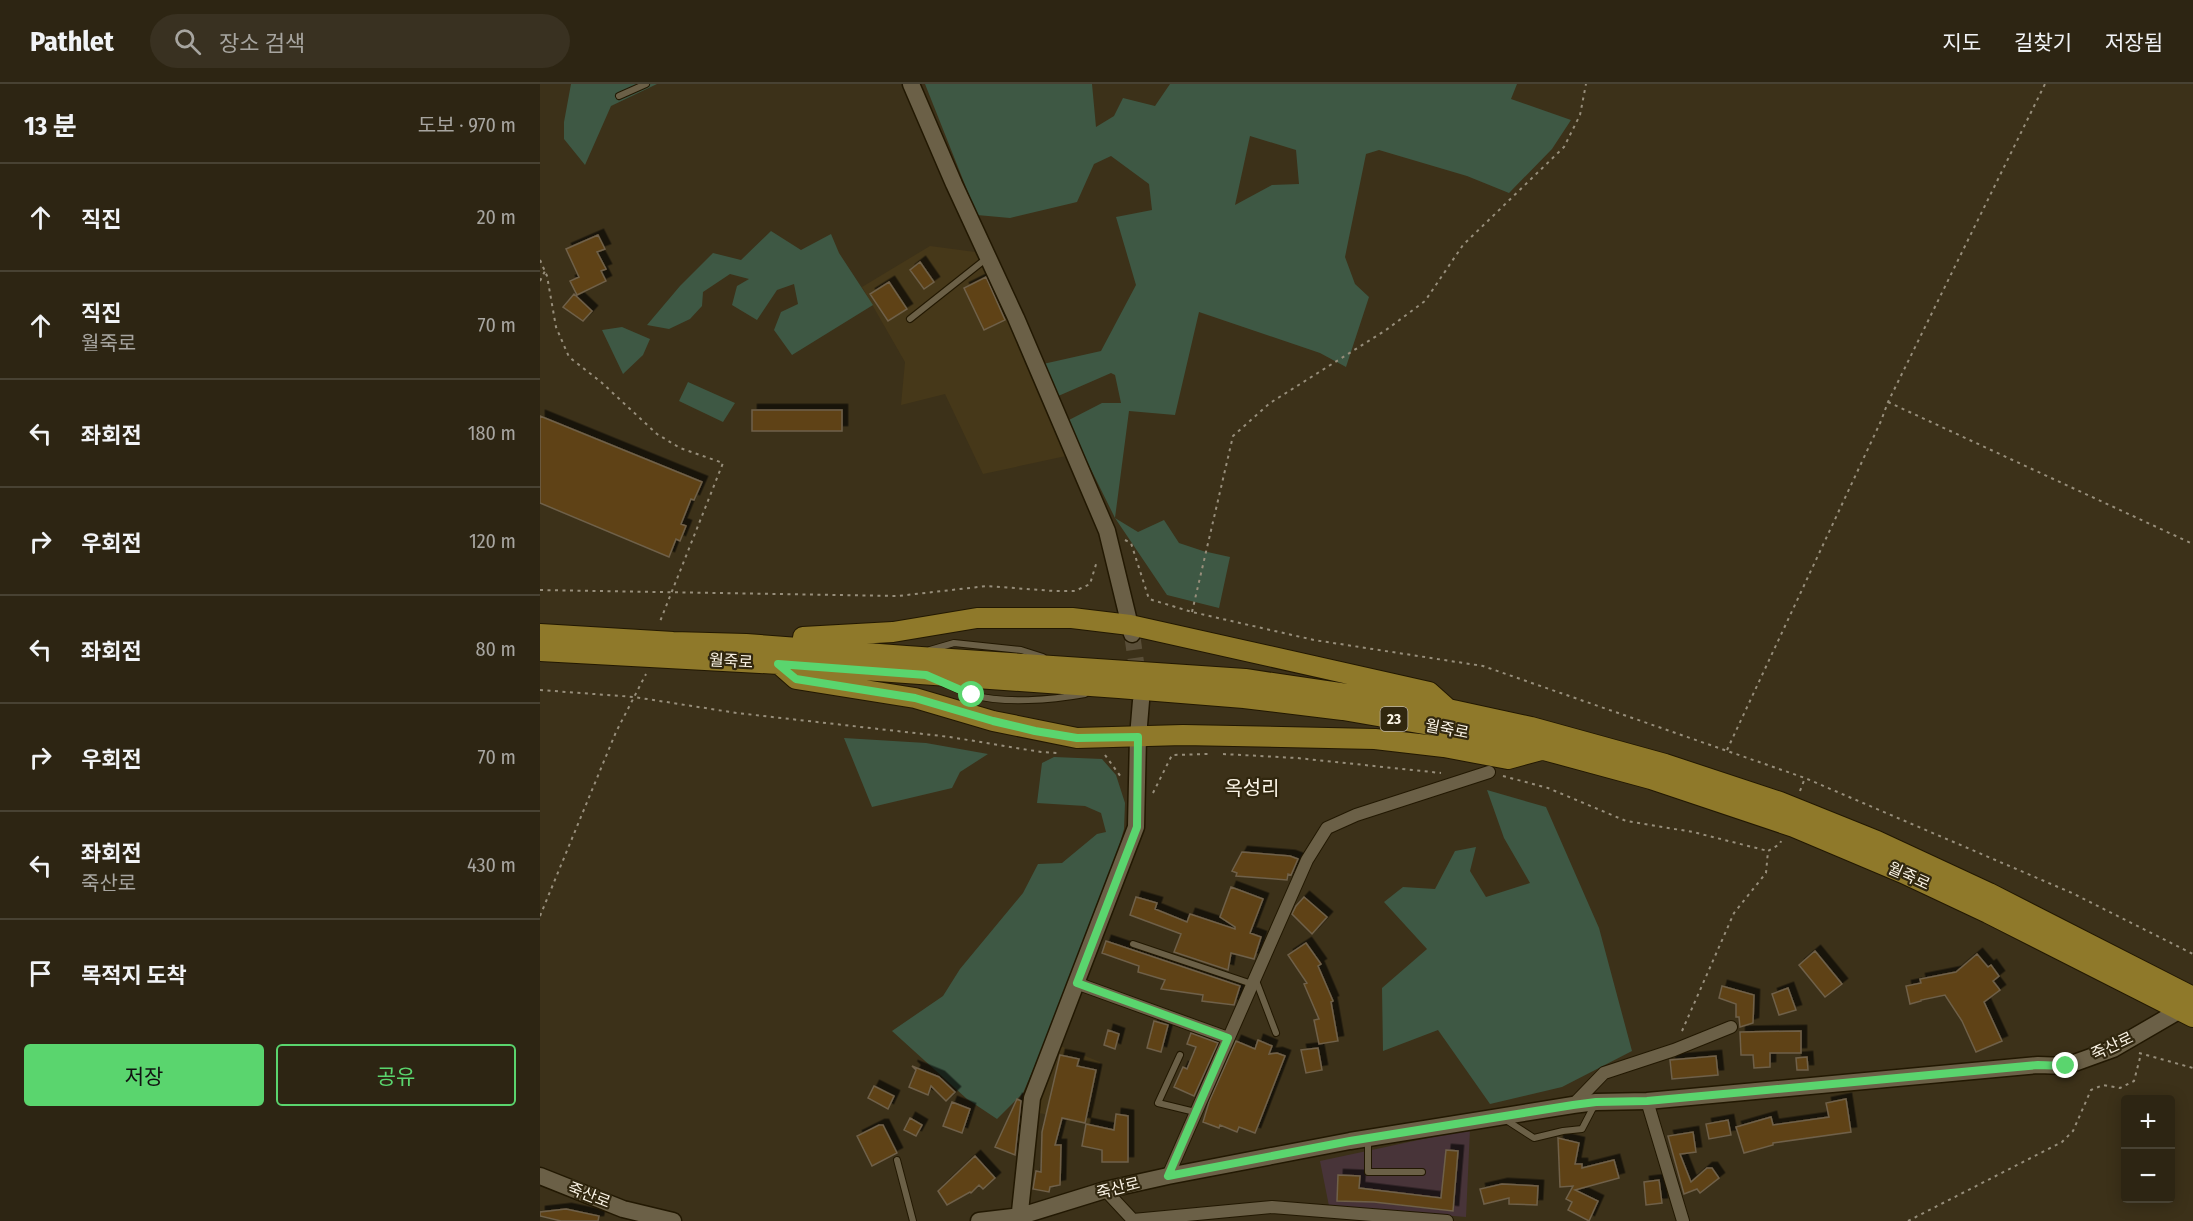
<!DOCTYPE html>
<html lang="ko">
<head>
<meta charset="utf-8">
<style>
	body { margin:0; font-family:"Fira Sans Condensed","Noto Sans KR",sans-serif; background:#393121; color:#f1f3f6 }
	.controls { position:absolute; right:18px; bottom:18px; display:grid; overflow:hidden; border-radius:6px; box-shadow:0 3px 15px #0003 }
	.controls button { width:54px; height:54px; display:grid; place-items:center; padding:0; border:0; border-bottom:2px solid #484233; background:#2d2513; color:#f1f3f6; font:30px sans-serif }
	.stop { position:absolute; width:18px; height:18px; margin:-14px; border:4px solid #5ad56e; border-radius:50%; background:#fff }
	.stop.end { background:#5ad56e; border-color:#fff; box-shadow:0 2px 6px #0008 }
	.list { margin:0; padding:0; list-style:none }
	h2 { display:flex; justify-content:space-between; align-items:center; height:78px; margin:0; padding:0 24px; font-size:26px }
	h2 small { font-size:20px; font-weight:400; color:#a7a5a0 }
	.list li { display:grid; grid-template-columns:39px 1fr auto; gap:18px; align-items:center; box-sizing:border-box; height:108px; padding:0 24px; border-top:2px solid #484233 }
	.list b { display:block; font-size:22px; white-space:nowrap }
	.list p { margin:0; font-size:20px; white-space:nowrap; color:#a7a5a0 }
	.list em { font-size:20px; font-style:normal; color:#a7a5a0 }
	.actions { display:flex; gap:12px; padding:18px 24px }
	.actions a { flex:1; padding:14px 0; border:2px solid #5ad56e; border-radius:6px; text-align:center; font-size:21px; color:#5ad56e }
	.actions .main { background:#5ad56e; color:#111 }
	.icon { flex:none; width:33px; height:33px; fill:none; stroke:currentColor; stroke-width:2; stroke-linecap:round; stroke-linejoin:round }
	.map { position:relative; flex:none; width:1653px; height:1137px; overflow:hidden }
	header { display:flex; align-items:center; gap:36px; box-sizing:border-box; height:84px; padding:0 30px; background:#2d2513; border-bottom:2px solid #484233 }
	header strong { font-size:28px }
	nav { display:flex; gap:33px; margin-inline-start:auto; font-size:21px }
	.search { width:420px; height:54px; background:#393121; display:flex; align-items:center; gap:15px; box-sizing:border-box; padding:0 21px; border-radius:33px; color:#a7a5a0; font-size:22px }
	main { display:flex }
	aside { flex:1; background:#2d2513 }
	.map>svg:first-child { display:block }
	.commercial { fill:#483439 }
	.built { fill:#463819 }
	.green { fill:#3e5844; fill-rule:evenodd }
	.building { fill:#5e4316; stroke:#6f6049; stroke-width:1.5; filter:url(#shadow) }
	.lines { fill:none; stroke-linecap:round; stroke-linejoin:round }
	.secondary-tunnel { stroke:#594e38; stroke-width:16; stroke-dasharray:16 8; stroke-linecap:butt }
	.lane-casing { stroke:#221802; stroke-width:8 }
	.street-casing { stroke:#221802; stroke-width:14 }
	.secondary-casing { stroke:#221802; stroke-width:19 }
	.primary-casing { stroke:#221802; stroke-width:22 }
	.path { stroke:#978e7b; stroke-width:2; stroke-dasharray:3 4.5; stroke-linecap:butt }
	.lane { stroke:#6b6047; stroke-width:6 }
	.street { stroke:#6b6047; stroke-width:12 }
	.secondary { stroke:#6b6047; stroke-width:16 }
	.primary { stroke:#8f792a; stroke-width:20 }
	.route { stroke:#5ad56e; stroke-width:8 }
	.labels { text-anchor:middle; dominant-baseline:central; stroke-width:4.5; stroke-linejoin:round; paint-order:stroke }
	.shield { fill:#31270f; stroke:#beb6a6; stroke-width:1.5 }
	.shield-label { font-size:15px; font-weight:bold; fill:#fbf4e6 }
	.street-label { font-size:16px; fill:#fbf4e6; stroke:#31270f }
	.quarter-label { font-size:20px; fill:#fbf4e6; stroke:#31270f }
</style>
</head>
<body>
<header>
<strong>Pathlet</strong>
<div class="search"><svg class="icon" aria-label="search" viewBox="0 0 24 24"><circle cx="10" cy="10" r="6"/><path d="M15 15l6 6"/></svg>장소 검색</div>
<nav><a>지도</a><a>길찾기</a><a>저장됨</a></nav>
</header>
<main>
<aside>
<h2>13 분<small>도보 · 970 m</small></h2>
<ul class="list">
<li><svg class="icon" aria-label="ahead" viewBox="0 0 24 24"><path d="M12 20V5M6 11l6-6 6 6"/></svg><div><b>직진</b></div><em>20 m</em></li>
<li><svg class="icon" aria-label="ahead" viewBox="0 0 24 24"><path d="M12 20V5M6 11l6-6 6 6"/></svg><div><b>직진</b><p>월죽로</p></div><em>70 m</em></li>
<li><svg class="icon" aria-label="left" viewBox="0 0 24 24"><path d="M17 20v-9H6M10 6l-5 5 5 5"/></svg><div><b>좌회전</b></div><em>180 m</em></li>
<li><svg class="icon" aria-label="right" viewBox="0 0 24 24"><path d="M7 20v-9h11M14 6l5 5-5 5"/></svg><div><b>우회전</b></div><em>120 m</em></li>
<li><svg class="icon" aria-label="left" viewBox="0 0 24 24"><path d="M17 20v-9H6M10 6l-5 5 5 5"/></svg><div><b>좌회전</b></div><em>80 m</em></li>
<li><svg class="icon" aria-label="right" viewBox="0 0 24 24"><path d="M7 20v-9h11M14 6l5 5-5 5"/></svg><div><b>우회전</b></div><em>70 m</em></li>
<li><svg class="icon" aria-label="left" viewBox="0 0 24 24"><path d="M17 20v-9H6M10 6l-5 5 5 5"/></svg><div><b>좌회전</b><p>죽산로</p></div><em>430 m</em></li>
<li><svg class="icon" aria-label="arrive" viewBox="0 0 24 24"><path d="M6 21V4h12l-3 4 3 4H6"/></svg><div><b>목적지 도착</b></div></li>
</ul>
<div class="actions"><a class="main">저장</a><a>공유</a></div>
</aside>
<div class="map">
<svg width="1653" height="1137" viewBox="0 0 1653 1137">
	<defs>
		<filter id="shadow"><feDropShadow dx="5.5" dy="-5.5" stdDeviation="0" flood-color="#0009"/></filter>
	</defs>
	<rect width="100%" height="100%" fill="#3c3119"/>
	<path class="commercial" d="M930 1045 926 1133 789 1122 780 1077Z"/>
	<path class="built" d="M390 162 435 168 475 254 526 372 443 390 405 310 361 321 365 278 322 203Z
		M518 961 560 978 551 1041 495 1028Z"/>
	<path class="green" d="M31 0H117L71 22 45 81 24 55V38Z
		M385 0H552L556 43 574 32 583 14 615 22 630 0H977L971 15 1031 36 1012 65 969 109 927 92 839 66 826 70 805 173 815 200 829 213 806 283 780 269 659 228 635 331 589 327 575 434 598 448 624 436 639 459 663 467 690 473 679 524 627 511 575 434 527 337 562 319H581L575 291 571 289 516 313 503 280 561 267 596 201 576 133 612 126 609 100 571 72 554 80 537 118 470 134 437 131ZM710 52 756 66 759 100 732 101 695 121Z
		M231 147 261 166 291 150 299 169 333 221 252 271 234 246 241 228 258 220 254 200 237 206 217 236 192 221 197 202 209 195 190 190 163 208 162 222 150 235 129 245 107 241 140 202 173 169 201 176Z
		M82 243 110 255 103 271 83 290 62 246Z
		M148 298 195 319 183 338 139 317Z
		M304 654 386 659 448 670 420 688 412 704 332 723Z
		M514 673 562 675 576 691 585 719 584 745 576 773 554 827 508 951 483 1009 457 1035 427 1015 352 947 403 912 420 885 483 809 498 780 522 779 557 750 566 748 561 729 545 722 497 719 502 679Z
		M947 706 1006 723 1059 844 1092 967 1022 1003 950 1020 898 946 843 967 842 904 887 865 844 818 863 803 895 805 915 767 936 763 930 787 946 813 990 799 964 754Z"/>
	<path class="building" d="M58 151 65 165 57 168 66 185 61 187 66 197 37 211 30 197 39 193 26 165Z
		M380 178 394 198 384 205 370 186Z
		M446 193 465 236 444 246 424 204Z
		M349 198 367 225 348 237 330 210Z
		M34 210 52 227 43 237 23 223Z
		M212 326H302V347H212Z
		M0 332 162 398 154 416 151 415 141 440 146 442 140 457 136 455 129 473 0 419Z
		M702 768 750 772 758 775 751 791 748 790 747 796 696 792 697 789 692 787Z
		M691 803 723 815 710 849 721 853 714 875 691 869 688 886 634 868 641 850 590 831 596 813 617 819 615 825 647 838 650 830 695 845V843L680 833Z
		M764 813 787 833 772 850 752 830 756 822Z
		M566 857 700 902 694 921 662 917 663 911 621 905 625 896 598 888 599 882 562 869Z
		M766 859 781 880 778 882 793 917 791 918 798 957 779 960 774 936 779 935 764 900 767 899 748 871Z
		M1275 867 1302 900 1285 913 1259 881Z
		M1437 870 1448 883 1451 881 1459 892 1453 897 1460 906 1444 918 1462 957 1436 968 1422 937 1405 911 1381 916V917L1370 920 1366 902 1381 899 1380 895 1416 888Z
		M1182 902 1214 911 1213 939 1200 943 1199 933H1196V920L1179 914Z
		M1248 904 1256 926 1239 931 1232 910Z
		M614 937 628 941 621 968 607 964Z
		M568 946 579 950 575 965 564 961Z
		M1261 947V969H1230V983L1214 984 1213 971H1201L1200 948Z
		M651 949 678 959 654 1012 634 1003 643 983 647 985 656 963 647 960Z
		M718 956 732 962 729 970 737 969 745 972 715 1049 699 1043 697 1048 680 1041 679 1044 663 1038 669 1018 696 957 715 965Z
		M778 964 782 986 766 989 761 966Z
		M520 971 539 975 537 982 556 986 545 1039 522 1034 515 1061H521L520 1101 510 1103 509 1108 493 1105 496 1087 501 1088 502 1048Z
		M1176 972 1178 991 1132 995 1130 976Z
		M1267 973 1268 986H1257L1256 974Z
		M372 982 399 993 415 1008 406 1017 391 1002 388 1011 369 1003 376 986Z
		M334 1002 354 1012 348 1025 328 1014Z
		M477 1015 481 1017 475 1071 455 1063Z
		M1306 1015 1311 1048 1233 1059V1061L1204 1069 1196 1043 1231 1033 1233 1041 1289 1033 1286 1019Z
		M412 1018 430 1025 422 1049 403 1042Z
		M576 1030 588 1032V1078H562V1066L542 1062 546 1040 574 1046Z
		M370 1034 382 1041 376 1052 364 1046Z
		M1188 1036 1191 1051 1169 1055 1166 1040Z
		M339 1041H343L357 1069 332 1082 317 1052Z
		M1153 1048 1156 1068 1140 1070 1151 1098 1167 1084H1172L1179 1094 1160 1109 1157 1105 1144 1110 1128 1052Z
		M1018 1054 1039 1059 1035 1080H1042V1084L1074 1076 1079 1094 1035 1106 1058 1117 1049 1137 1028 1126 1032 1118 1026 1115 1033 1102 1020 1103Z
		M906 1066 918 1067 913 1127 834 1118 797 1117 798 1091 820 1092 819 1104 901 1114Z
		M435 1072 455 1094 443 1105 439 1101 431 1109 430 1108 407 1121 398 1107Z
		M1119 1096 1122 1119 1106 1121 1104 1098Z
		M962 1100 998 1102 997 1121 969 1120V1114L944 1120 940 1105Z
		M26 1125 59 1132 58 1137H21L0 1132V1128Z"/>
	<g class="lines">
		<path class="secondary-tunnel" d="M592 550 599 599"/>
		<g class="lane-casing">
			<path id="lane" d="M79 12 106 0
				M370 235 447 174
				M390 566 414 559 481 566 503 573
				M405 600C414 603 423 609 432 611 465 620 511 616 545 610
				M593 860 712 900
				M715 894 736 949
				M640 971 618 1019 655 1028
				M966 1036 994 1054 1023 1047 1042 1045 1055 1020
				M828 1055V1088H882
				M357 1076 373 1137"/>
		</g>
		<g class="street-casing">
			<path id="street" d="M536 899 688 954
				M1107 1017 1143 1137
				M1033 1021 1064 989 1134 966 1191 943
				M628 1092 767 776 787 744 816 731 949 688
				M565 1106 593 1136 732 1123 907 1137"/>
		</g>
		<g class="secondary-casing">
			<path id="secondary" d="M371 0 414 100 476 234 567 447 592 550
				M0 1092 83 1125 133 1137
				M439 1137 481 1132 565 1106 628 1092 810 1057 1033 1021 1056 1018 1107 1017 1498 981 1526 982 1573 965 1635 929
				M479 1137 492 1014 596 743 598 653 601 617"/>
		</g>
		<g class="primary-casing">
			<path id="primary" d="M0 550 133 558 206 560 366 572 705 595 908 625 991 643 1125 680 1240 718 1337 757 1449 809 1653 913
				M263 553 353 548 437 534H532L590 541 889 608 908 625
				M0 567 239 580 579 604 704 614 803 626 913 645 1004 666 1111 695 1254 743 1363 789 1448 829 1653 933
				M239 580 256 595 375 614 453 637 537 654 643 651 835 655 904 663 968 675 1001 666"/>
		</g>
		<path class="path" d="M0 176 7 192 16 243 29 273 61 298 117 350 140 364 183 379 119 540
			M0 197 5 187
			M1348 318 1653 460
			M585 456 591 459 609 515 652 528 774 556 943 582 1265 694 1532 809 1653 870
			M0 506 358 512 447 502 514 507H535L550 500 557 477
			M652 528 693 352 730 319 846 246 885 217 923 161 1024 63 1040 31 1046 0
			M0 606 94 613 197 629 410 653 501 668 518 669
			M1187 666 1341 337 1348 318 1505 0
			M683 670 757 674 901 689
			M565 671 581 693
			M963 692 1008 704 1086 737 1153 748 1228 767
			M1260 707 1265 694
			M613 709 632 671 668 670
			M0 832 76 648 106 590
			M1142 947 1194 829 1226 789 1228 767 1240 760 1241 757
			M1599 969 1653 984
			M1368 1137 1522 1058 1533 1047 1551 1006 1563 1001 1580 1004 1594 997 1601 970"/>
		<use href="#lane" class="lane"/>
		<use href="#street" class="street"/>
		<use href="#secondary" class="secondary"/>
		<use href="#primary" class="primary"/>
	</g>
	<g class="lines">
		<path class="route" d="M432 611 386 591 238 580 256 595 375 614 453 637 495 647 537 654 598 653 597 743 537 899 688 954 628 1092 810 1057 1033 1021 1056 1018 1107 1017 1498 981 1526 982"/>
	</g>
	<g class="labels">
		<rect class="shield" x="840.5" y="623" width="27" height="24" rx="4.5"/>
		<g class="shield-label">
			<text x="854" y="635">23</text>
		</g>
		<g class="street-label">
			<text transform="translate(191 577) rotate(3)">월죽로</text>
			<text transform="translate(907 645) rotate(11)">월죽로</text>
			<text transform="translate(1369 792) rotate(24)">월죽로</text>
			<text transform="translate(1572 962) rotate(-25)">죽산로</text>
			<text transform="translate(578 1104) rotate(-14)">죽산로</text>
			<text transform="translate(49 1111) rotate(21)">죽산로</text>
		</g>
		<g class="quarter-label">
			<text x="712" y="704">옥성리</text>
		</g>
	</g>
</svg>
<div class="controls">
<button>+</button>
<button>−</button>
</div>
<div class="stop" style="left:432px;top:611px"></div>
<div class="stop end" style="left:1526px;top:982px"></div>
</div>
</main>
</body>
</html>
